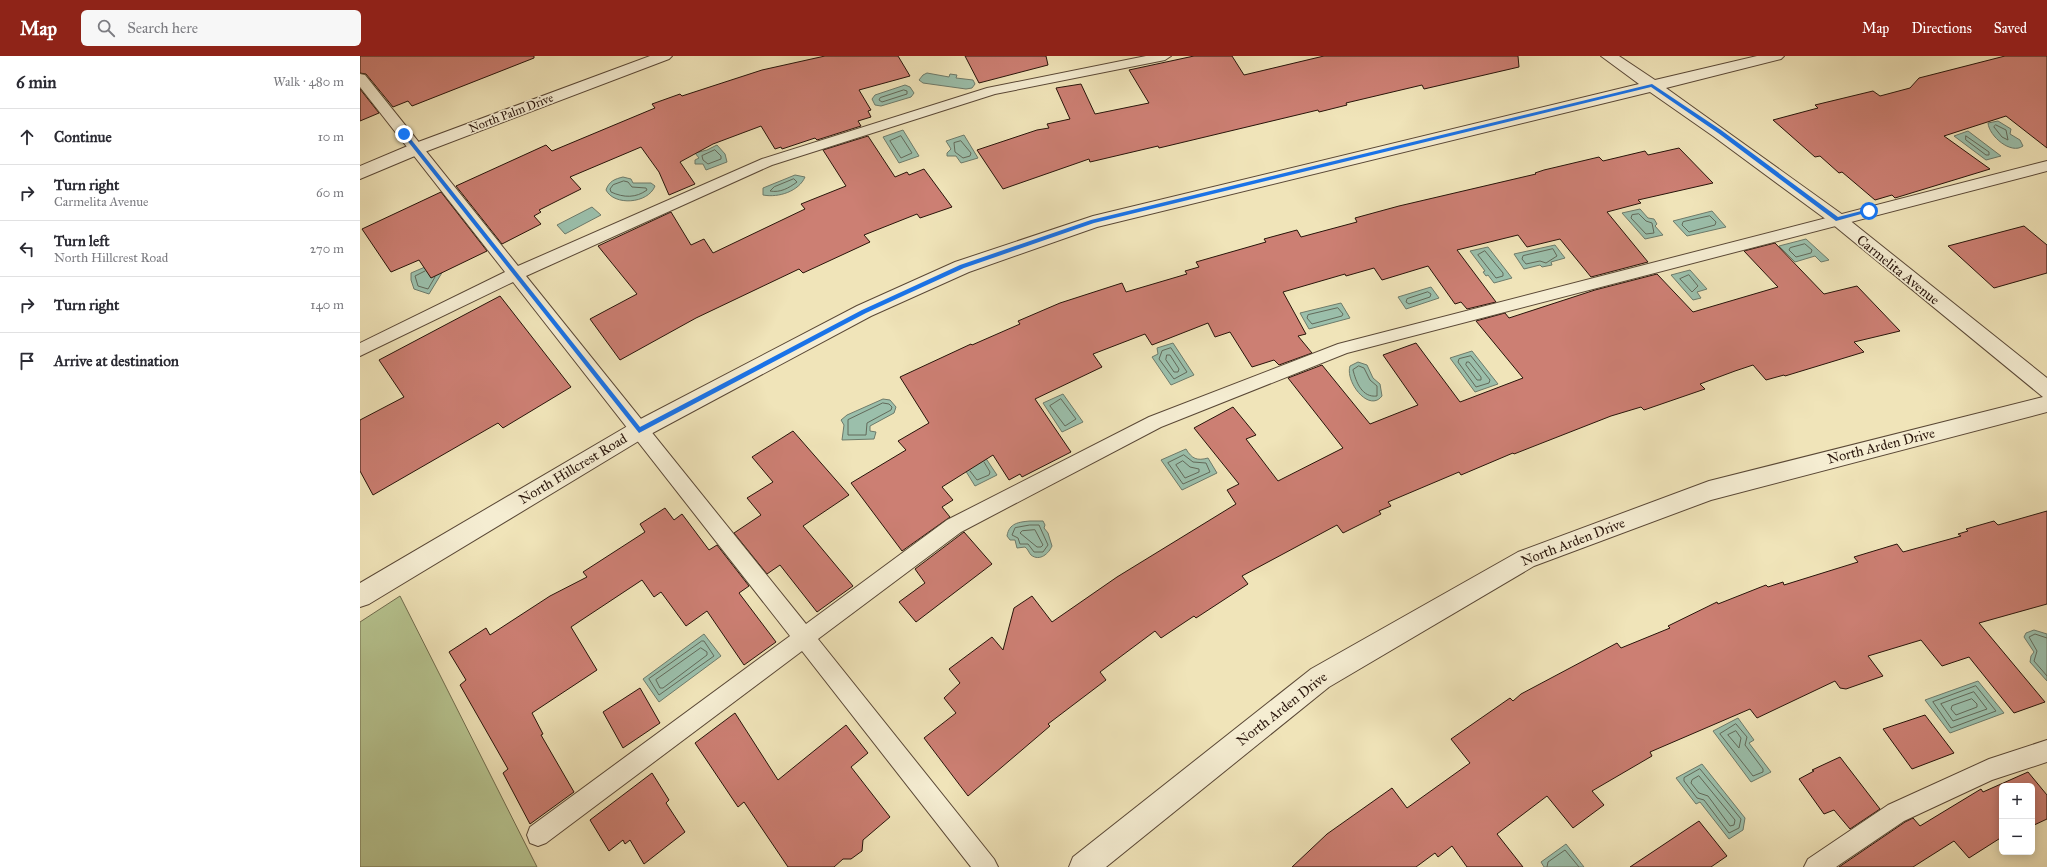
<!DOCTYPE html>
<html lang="en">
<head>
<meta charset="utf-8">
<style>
	body { margin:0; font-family:"IM FELL Great Primer",serif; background:#f7f7f7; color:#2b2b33 }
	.controls { position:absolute; right:12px; bottom:12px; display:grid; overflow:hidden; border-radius:6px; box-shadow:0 2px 10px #0003 }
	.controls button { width:36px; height:36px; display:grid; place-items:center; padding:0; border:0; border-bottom:1px solid #e1e1e2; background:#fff; color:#2b2b33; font:20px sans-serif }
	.stop { position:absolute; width:12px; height:12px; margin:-9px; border:3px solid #1a73e8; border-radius:50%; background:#fff }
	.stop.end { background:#1a73e8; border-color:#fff; box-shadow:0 1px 4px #0008 }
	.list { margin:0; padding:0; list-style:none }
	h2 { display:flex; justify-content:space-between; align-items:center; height:52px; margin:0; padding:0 16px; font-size:17px }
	h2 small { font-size:13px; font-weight:400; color:#7c7c81 }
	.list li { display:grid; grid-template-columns:26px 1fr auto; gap:12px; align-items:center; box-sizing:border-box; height:56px; padding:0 16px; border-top:1px solid #e1e1e2 }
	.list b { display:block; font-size:15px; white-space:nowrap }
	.list p { margin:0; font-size:13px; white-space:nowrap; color:#7c7c81 }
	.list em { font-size:13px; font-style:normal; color:#7c7c81 }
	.icon { flex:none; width:22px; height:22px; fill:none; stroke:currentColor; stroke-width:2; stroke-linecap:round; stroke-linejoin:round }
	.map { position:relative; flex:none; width:1687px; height:811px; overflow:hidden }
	header { display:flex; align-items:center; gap:24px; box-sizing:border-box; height:56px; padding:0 20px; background:#8f2418; color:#fff }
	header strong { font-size:19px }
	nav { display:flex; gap:22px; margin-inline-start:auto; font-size:14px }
	.search { width:280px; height:36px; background:#f7f7f7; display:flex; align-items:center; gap:10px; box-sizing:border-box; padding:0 14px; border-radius:6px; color:#7c7c81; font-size:15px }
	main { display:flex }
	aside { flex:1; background:#fff }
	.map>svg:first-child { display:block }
	.green { fill:#b7c591; stroke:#706c4e }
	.water { fill:#9bbfab; stroke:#6d7b6b }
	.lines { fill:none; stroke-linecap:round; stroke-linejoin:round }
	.shore { stroke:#626a5a; stroke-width:1 }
	.building { fill:#cc7f73; stroke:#28140a }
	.service-casing { stroke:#5a4836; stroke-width:2 }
	.minor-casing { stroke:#5a4836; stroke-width:2 }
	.service { fill:#f5edd2; fill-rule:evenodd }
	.minor { fill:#f5edd2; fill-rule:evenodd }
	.route { fill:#1a73e8 }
	.labels { text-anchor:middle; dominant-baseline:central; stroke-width:3.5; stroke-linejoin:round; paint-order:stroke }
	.far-street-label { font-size:12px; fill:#28140a; stroke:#f5edd2 }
	.street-label { font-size:14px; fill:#28140a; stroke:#f5edd2 }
</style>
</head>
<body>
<header>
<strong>Map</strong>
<div class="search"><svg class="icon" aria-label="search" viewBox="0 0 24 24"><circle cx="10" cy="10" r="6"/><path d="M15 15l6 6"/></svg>Search here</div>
<nav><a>Map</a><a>Directions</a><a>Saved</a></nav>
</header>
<main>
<aside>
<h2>6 min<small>Walk · 480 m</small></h2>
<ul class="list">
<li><svg class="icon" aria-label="ahead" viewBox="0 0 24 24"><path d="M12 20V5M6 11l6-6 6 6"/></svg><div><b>Continue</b></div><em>10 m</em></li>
<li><svg class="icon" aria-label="right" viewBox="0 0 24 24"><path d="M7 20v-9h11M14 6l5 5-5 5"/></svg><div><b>Turn right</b><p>Carmelita Avenue</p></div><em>60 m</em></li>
<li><svg class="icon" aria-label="left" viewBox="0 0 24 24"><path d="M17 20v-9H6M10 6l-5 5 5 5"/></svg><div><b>Turn left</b><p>North Hillcrest Road</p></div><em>270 m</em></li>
<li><svg class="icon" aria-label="right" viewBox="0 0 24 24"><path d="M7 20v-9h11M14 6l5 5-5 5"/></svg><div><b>Turn right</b></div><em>140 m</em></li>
<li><svg class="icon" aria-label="arrive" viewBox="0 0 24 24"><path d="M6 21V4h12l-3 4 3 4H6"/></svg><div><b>Arrive at destination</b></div></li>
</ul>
</aside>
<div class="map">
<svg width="1687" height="811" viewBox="0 0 1687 811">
	<rect width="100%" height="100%" fill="#f0e4b9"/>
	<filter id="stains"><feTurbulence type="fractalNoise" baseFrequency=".005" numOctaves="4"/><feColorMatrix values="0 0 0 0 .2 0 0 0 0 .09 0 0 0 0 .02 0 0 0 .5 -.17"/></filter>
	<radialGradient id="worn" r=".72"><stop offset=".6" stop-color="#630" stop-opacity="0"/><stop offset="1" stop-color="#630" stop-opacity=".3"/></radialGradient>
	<path class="green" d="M40 540 177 811H0V566Z"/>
	<path class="water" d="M567 17 589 21 590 18 597 19 596 22 613 24 615 28 612 32 606 33 563 27 559 24 563 19Z
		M545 29 550 31 554 37 551 41 521 50 515 49 512 43 515 39Z
		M1638 65 1651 73 1650 78 1660 84 1663 90C1651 99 1629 80 1628 67Z
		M543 74 559 100 539 107 523 81Z
		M1608 75 1641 100 1626 104 1594 80Z
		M604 79 618 102 601 107 596 100H587V97L591 93 586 85Z
		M357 89 365 98 367 106 346 114 343 108H335V104L339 102 335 97 347 94Z
		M435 119 445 121C439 135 419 142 403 139V132Z
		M263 121 271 123 273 127H291L295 130C288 148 254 150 246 134 249 125 255 123 263 121Z
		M232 151 241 159 205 178 197 169Z
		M1280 153 1288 162 1294 163 1297 168 1295 170 1303 179 1285 183 1262 157Z
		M1352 155 1366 171 1327 180 1313 165Z
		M1446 183 1469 204 1461 206 1455 200 1435 206 1419 190Z
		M1195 189 1205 202 1191 206 1192 209 1182 211 1180 209 1164 213 1154 198Z
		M1128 191 1152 222 1134 227 1128 219 1126 220 1123 216 1125 215 1110 195Z
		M65 211 83 215 69 238 54 233 51 224V217Z
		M1330 214 1347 233 1337 236 1341 242 1333 244 1311 219Z
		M1071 231 1079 242 1046 253 1038 241Z
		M981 247 990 262 949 273 940 257Z
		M813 287 834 319 811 329 792 301 798 298 797 292Z
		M1112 295 1138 328 1115 336 1090 302Z
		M998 306 1007 309 1013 322 1020 328 1022 340C1009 357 985 326 990 310Z
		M703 338 723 366 702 376 683 347Z
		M523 343 530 344 536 351 534 357 510 370V375L516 376 514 383 482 384 484 369 481 364 487 359Z
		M615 386 637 419 615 430 594 396Z
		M826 393C832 403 837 405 848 402L857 417 822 434 801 404Z
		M670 465H683L685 469 684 472 688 477 692 490C689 497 680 506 671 499 669 497 668 493 665 491L657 492 655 484H650L647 480C649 467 659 466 670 465Z
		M1674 574 1687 578V625L1670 606 1671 600 1674 596 1664 581 1666 577Z
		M344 578 361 600 299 646 283 623Z
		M1618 625 1644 657 1590 677 1565 644Z
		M1378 662 1394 684 1389 687 1411 716 1391 726 1353 675Z
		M1342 708 1385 762 1383 774 1369 783 1340 746 1336 748 1316 722Z
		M1206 788 1224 811H1184L1181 806Z"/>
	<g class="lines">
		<path class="shore" d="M544 34 547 35V38L522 46 519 44 520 42Z
			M1636 69 1646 74 1648 84 1642 81 1634 71Z
			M541 80 552 97 541 102 530 85Z
			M1606 80 1629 96V99H1626L1606 84Z
			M601 85 611 97 610 100 603 102 595 96 594 87Z
			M355 94 361 100V103L348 108 343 104 342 100Z
			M434 123 437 126C429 132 420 137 410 135L414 131Z
			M264 125 268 126 272 131 286 132 287 134C276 142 264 142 251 136L250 133 253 129Z
			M1279 158 1286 165 1292 167 1294 177 1286 178 1271 162 1272 159Z
			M1350 160 1356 166 1355 169 1329 176 1322 169 1323 166Z
			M1445 188 1452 194 1451 197 1436 201 1429 194 1430 192Z
			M1193 193 1197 200 1186 207 1180 205 1166 208 1162 203 1163 200Z
			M1125 195 1143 217V220L1136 222 1118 199Z
			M65 215 55 220 58 230 68 233 75 221
			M1329 219 1338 230 1332 236 1320 223Z
			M1068 236 1071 238 1070 241 1049 248 1046 246 1047 243Z
			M978 252 983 258 982 260 952 268 947 262 948 259Z
			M811 292 827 316 814 323 799 303 802 295Z
			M807 299H810L819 313 818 316H814L806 304Z
			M1111 300 1130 324 1129 327 1116 331 1098 306 1099 303Z
			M1107 306H1109L1121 321V324H1117L1106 309Z
			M999 310 1004 312 1010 324 1017 330V340C1002 342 996 326 993 314Z
			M701 343 716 363 705 370 690 350Z
			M523 347 529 348 532 351 531 354 507 367 506 379H488V364Z
			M824 399 833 406 846 407 850 416 823 428 808 407Z
			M823 405 830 411 839 413V416L825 422 816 409Z
			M610 415 617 424 629 419 630 416 624 406
			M670 469H679L688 489 683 496H674L668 488H660L658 482 652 479 655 472Z
			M675 474 683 489 681 491H677L660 477 662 475Z
			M1687 582 1675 578 1669 581 1677 595 1674 605 1687 620
			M342 585H344L354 600 299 639 289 623Z
			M341 592 347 596V599L303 632H300L296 624Z
			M1616 630 1636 655 1591 672 1573 646Z
			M1614 636 1627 653 1593 665 1581 648Z
			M1612 643 1617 648V651L1596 659 1591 653 1592 650Z
			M1376 668 1387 681 1385 689 1403 713V716L1393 720 1360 678Z
			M1376 675 1381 682 1379 692 1368 679Z
			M1340 713 1381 763 1379 772 1369 777 1344 744 1337 742 1324 725V722Z
			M1339 720 1375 764 1374 769 1370 770 1348 740 1339 737 1331 727 1332 724Z
			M1187 811 1188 806 1205 794 1219 811"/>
	</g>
	<path class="building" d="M0 0H174V2L52 50 48 45 33 51 6 18 0 17Z
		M465 0H538L550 20 499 34 511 54 508 55 511 61 498 65 501 70 457 84 455 82 422 93 421 91 415 93 401 70 353 88 320 106 335 128 309 139 299 116 281 91 210 121 221 133 179 154 181 156 174 160 181 168 142 188 96 130 186 89 192 95 295 52 292 48 320 38 322 40 402 14Z
		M605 0H686L688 9 619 27Z
		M834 0H872L884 19 964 0H1158L1159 11 1064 33 1062 29 986 47 987 49 959 56 958 54 799 92 798 90 730 106 729 103 643 133 617 94 677 74 689 72 687 68 710 63 696 32 721 28 735 58 789 47 769 14Z
		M1645 0H1687V92L1646 60 1584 80 1630 113 1535 142 1532 139 1515 144 1482 116 1479 117 1460 100 1455 101 1413 64 1458 52 1455 49 1513 35 1520 40 1550 32 1559 22Z
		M0 33 19 57 0 65Z
		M508 80 535 121 547 116 549 119 564 113 592 151 560 162 557 158 504 179 510 186 443 217 439 213 336 262 260 304 230 263 277 238 238 190 311 156 331 189 344 183 353 197 445 153 441 148 486 130 463 94Z
		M1319 92 1353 127 1278 144 1281 147 1247 156 1288 206 1231 221 1200 183 1167 191 1158 179 1097 194 1136 246 1107 253 1101 246 1095 248 1068 210 1022 224 1014 212 986 220 985 218 923 236 946 278 938 280 952 297 919 309 914 304 892 311 870 276 855 281 848 267 792 289 785 278 733 298 742 311 675 343 711 396 662 421 660 418 649 424 633 399 582 431 593 444 582 451 590 461 542 495 491 427 546 394 538 385 569 367 540 321 611 288 612 289 660 268 658 265 700 247 762 227 766 236 827 218 825 215 839 211 836 206 906 186 904 183 937 174 941 181 997 166 995 162 1039 150 1176 118 1175 117 1184 114 1239 101 1243 105 1285 95 1288 99Z
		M81 136 127 195 71 222 59 204 31 216 2 173Z
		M1664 170 1687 189V217L1634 232 1588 190Z
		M1415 187 1464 238 1497 230 1540 275 1494 286 1504 296 1425 320 1424 319 1406 324 1393 309 1375 315 1340 328 1345 333 1284 354 1281 351 1251 360 1154 398 1153 397 1101 419 1099 416 1028 446 1031 450 1019 455 1021 458 983 477 977 469 882 520 888 528 836 562 834 560 801 582 795 575 740 616 746 624 688 668 690 670 608 740 564 682 596 657 584 642 600 627 589 613 632 581 643 594 654 552 672 540 692 566 757 521 876 448 867 434 879 428 834 372 873 351 896 379 886 383 918 425 983 392 928 322 962 309 1010 368 1058 349 1023 299 1056 287 1100 346 1163 322 1116 265 1145 257 1149 262 1235 234 1297 218 1333 256 1418 231 1384 195Z
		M140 240 211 331 143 372 138 367 13 439 0 415V364L44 341 19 304Z
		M433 375 489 439 443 470 493 530 457 556 420 509 407 518 374 477 401 459 387 442 413 426 392 401Z
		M305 452 314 464 322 458 349 494 357 489 389 530 379 537 416 586 384 609 347 555 326 570 301 536 294 541 282 524 211 571 237 614 172 657 183 678 181 679 214 736 170 768 143 717 148 713 100 629 106 624 89 596 126 572 130 579 190 540 227 521 223 516 285 476 280 468Z
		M1687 455V548L1619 567 1685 646 1654 657 1609 601 1582 610 1561 584 1508 600 1523 620 1486 633 1480 632 1475 625 1397 662 1390 653 1290 696 1292 700 1232 735 1244 749 1213 772 1187 740 1137 778 1163 811H1107L1092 790 1078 801 1075 797 1056 811H932L967 778 1032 732 1047 752 1110 707 1091 683 1150 642 1153 645 1161 638 1257 587 1261 592 1310 572 1308 570 1357 546 1358 548 1406 529 1408 531 1423 526 1424 529 1498 506 1494 501 1537 488 1543 496 1601 480 1598 478 1608 475 1606 473 1634 465 1638 469Z
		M604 476 632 508 556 566 539 546 565 527 555 513Z
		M280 632 300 667 263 692 243 656Z
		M375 657 418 724 486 669 508 697 491 711 530 761 503 784 502 795 491 803H483L474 811H428L384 746 378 751 335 687Z
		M1565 659 1594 697 1552 713 1523 673Z
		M1480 701 1520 753 1490 773 1474 754 1464 758 1439 723 1454 715 1452 714Z
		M1668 716 1687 739V763L1672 770V730H1642V781L1609 802 1594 785 1553 811H1479L1545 766 1553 762 1560 770 1621 733 1623 736Z
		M292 717 309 744 306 747 325 776 284 808 270 784 265 788 263 784 249 795 230 764Z
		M1339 765 1367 800 1351 811H1270Z"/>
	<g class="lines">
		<g class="service-casing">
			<path id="service" d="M786 0H811L805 4 635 38 412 109 166 220 446 568 587 464 789 361 978 288 1687 105V115L987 297 801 371 601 476 458 583 634 803 638 811H611L442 595 186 787 178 790 170 787 167 779 170 771 430 580 153 226 0 300V287L145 216 0 31V18L5 19 158 210 402 103 627 32Z
				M1687 684V706L1632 724 1544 765 1476 811H1444L1448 803 1528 749 1629 703Z"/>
		</g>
		<g class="minor-casing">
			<path id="minor" d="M290 0H312L309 3 62 97 0 123V110L50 89Z
				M1241 0H1259L1295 24 1397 0H1424L1421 3 1306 32 1483 159 1687 322V356L1351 444 1174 510 969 631 746 811H709L713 801 951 613 1158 496 1349 425 1683 341 1471 167 1353 80 1290 36 737 171 609 216 511 260 287 380 9 548 0 551V527L271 368 497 250 595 206 733 160 1279 28Z"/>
		</g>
		<use href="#service" class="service"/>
		<use href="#minor" class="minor"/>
	</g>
	<path class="route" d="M1292 28 1361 74 1478 161 1509 153 1512 155 1476 165 1358 77 1291 31 734 167 604 212 506 257 279 377 42 78 46 77 280 371 502 254 600 209 731 164Z"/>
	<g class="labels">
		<g class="far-street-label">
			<text transform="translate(151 57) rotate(-21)">North Palm Drive</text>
		</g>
		<g class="street-label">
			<text transform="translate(1538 214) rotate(39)">Carmelita Avenue</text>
			<text transform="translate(1521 390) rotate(-14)">North Arden Drive</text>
			<text transform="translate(213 413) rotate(-31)">North Hillcrest Road</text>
			<text transform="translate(1213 486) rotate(-21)">North Arden Drive</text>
			<text transform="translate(922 653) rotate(-38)">North Arden Drive</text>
		</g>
	</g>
	<rect width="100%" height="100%" filter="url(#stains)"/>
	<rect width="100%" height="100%" fill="url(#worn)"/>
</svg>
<div class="controls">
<button>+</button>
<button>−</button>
</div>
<div class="stop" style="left:1509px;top:155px"></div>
<div class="stop end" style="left:44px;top:78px"></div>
</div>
</main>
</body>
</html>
